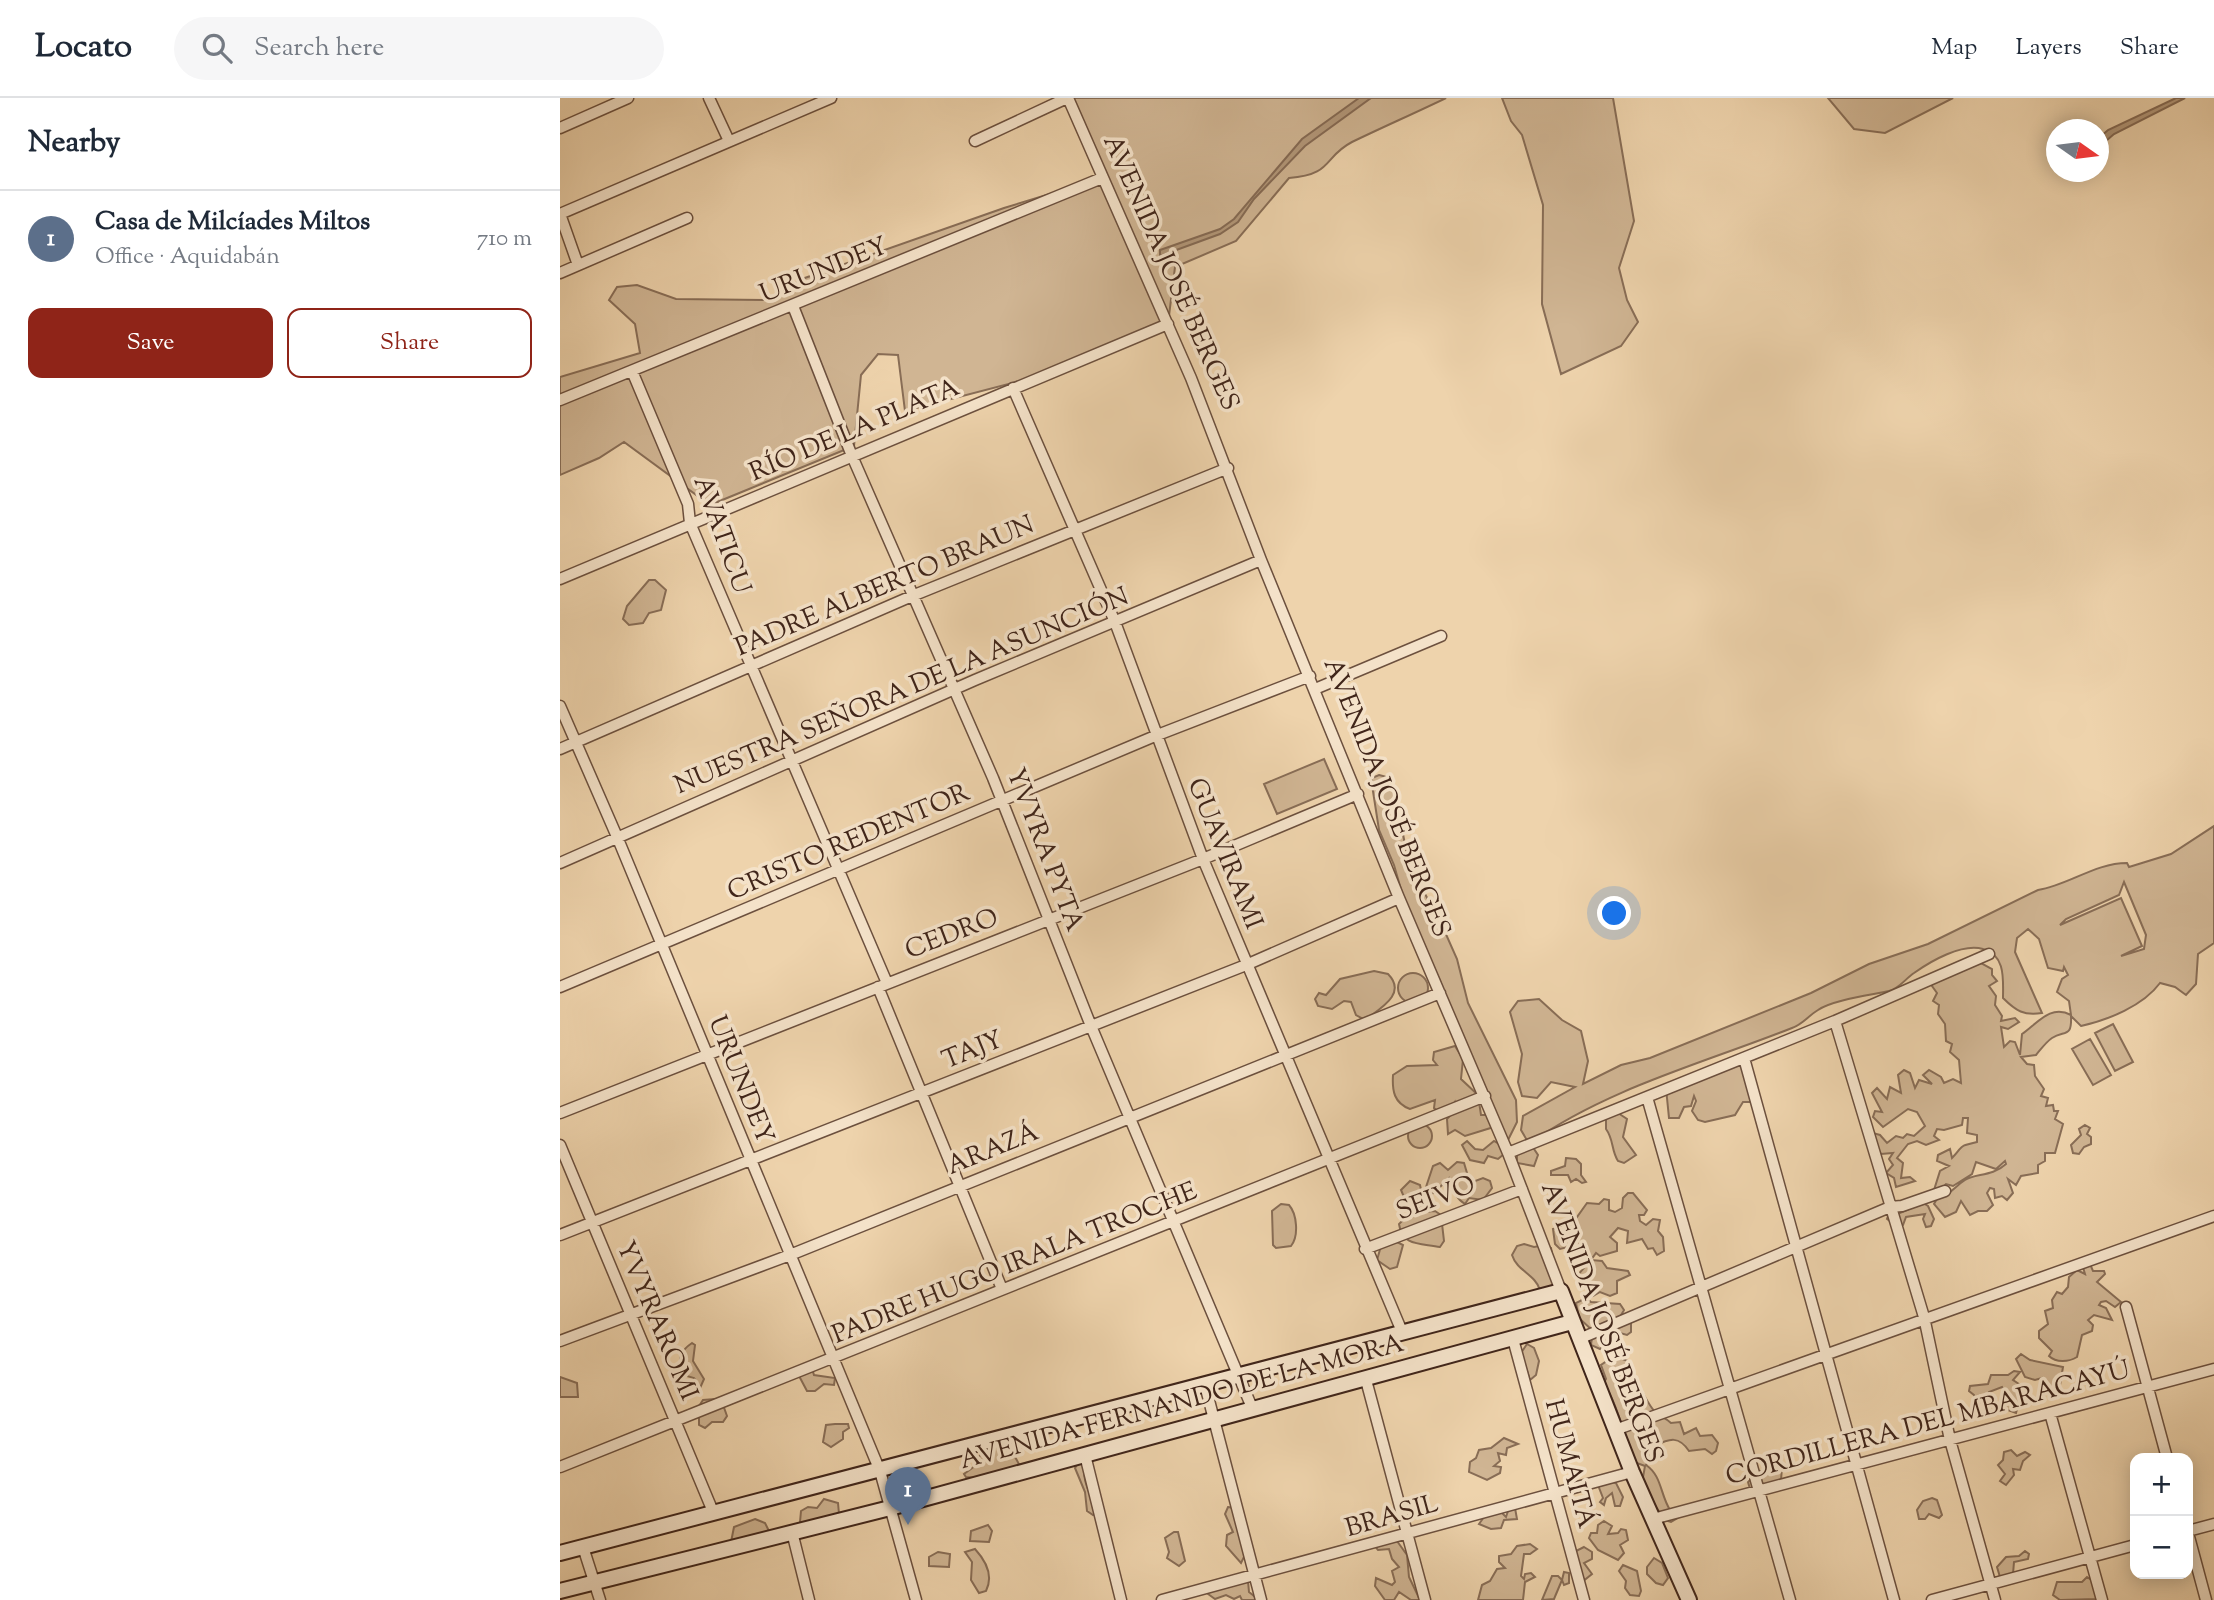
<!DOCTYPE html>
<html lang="en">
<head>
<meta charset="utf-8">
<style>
	body { margin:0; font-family:"Sorts Mill Goudy",serif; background:#f6f6f7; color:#1f2937 }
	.controls { position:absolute; right:21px; bottom:21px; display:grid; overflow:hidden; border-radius:14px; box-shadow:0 4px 18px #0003 }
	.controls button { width:63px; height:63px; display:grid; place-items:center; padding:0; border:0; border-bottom:2px solid #e0e1e3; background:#fff; color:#1f2937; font:35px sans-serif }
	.compass { position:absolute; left:1486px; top:21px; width:63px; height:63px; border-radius:50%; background:#fff; box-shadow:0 4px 18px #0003; rotate:104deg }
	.you { position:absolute; left:1055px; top:816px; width:24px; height:24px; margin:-18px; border:5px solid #fff; border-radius:50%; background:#1a73e8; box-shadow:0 0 0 10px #1a73e833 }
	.badge { display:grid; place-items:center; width:46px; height:46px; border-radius:50%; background:#8f2418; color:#fff; font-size:23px; font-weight:700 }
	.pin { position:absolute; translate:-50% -58px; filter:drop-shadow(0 2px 4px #0008) }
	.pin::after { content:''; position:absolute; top:37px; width:24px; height:21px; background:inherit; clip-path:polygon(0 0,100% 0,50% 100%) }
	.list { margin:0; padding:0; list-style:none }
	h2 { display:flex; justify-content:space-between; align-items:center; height:91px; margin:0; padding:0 28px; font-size:30px }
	h2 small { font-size:23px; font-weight:400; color:#747a83 }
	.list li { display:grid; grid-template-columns:46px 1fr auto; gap:21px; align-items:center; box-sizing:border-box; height:98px; padding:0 28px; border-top:2px solid #e0e1e3 }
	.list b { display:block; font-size:26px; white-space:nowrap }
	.list p { margin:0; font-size:23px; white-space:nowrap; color:#747a83 }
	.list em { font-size:23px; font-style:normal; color:#747a83 }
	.actions { display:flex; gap:14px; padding:21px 28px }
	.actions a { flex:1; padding:16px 0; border:2px solid #8f2418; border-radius:14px; text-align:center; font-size:24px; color:#8f2418 }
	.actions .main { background:#8f2418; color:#fff }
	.icon { flex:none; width:38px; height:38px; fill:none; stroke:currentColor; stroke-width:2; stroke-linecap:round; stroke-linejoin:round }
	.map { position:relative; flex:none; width:1654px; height:1502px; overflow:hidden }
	header { display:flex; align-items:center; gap:42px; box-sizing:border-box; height:98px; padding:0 35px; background:#fff; border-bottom:2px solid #e0e1e3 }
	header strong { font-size:33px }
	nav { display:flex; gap:38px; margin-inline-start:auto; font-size:24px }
	.search { width:490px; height:63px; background:#f6f6f7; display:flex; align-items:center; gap:18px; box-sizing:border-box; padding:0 24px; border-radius:38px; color:#747a83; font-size:26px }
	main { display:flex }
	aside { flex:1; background:#fff }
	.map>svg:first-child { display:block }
	.green { fill:#d0b593; stroke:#886d56; stroke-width:2; fill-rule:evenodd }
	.water { fill:#b3987a; stroke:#856a54; stroke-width:2 }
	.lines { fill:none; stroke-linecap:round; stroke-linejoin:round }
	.minor-casing { stroke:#6c503e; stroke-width:13 }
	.secondary-casing { stroke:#40251a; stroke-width:18 }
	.minor { stroke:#f4e2c9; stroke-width:10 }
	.secondary { stroke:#f4e2c9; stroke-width:14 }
	.labels { text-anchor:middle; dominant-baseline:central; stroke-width:7; stroke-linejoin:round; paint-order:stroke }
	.street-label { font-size:26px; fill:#40251a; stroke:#f4e2c9 }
</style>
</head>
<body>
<header>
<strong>Locato</strong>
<div class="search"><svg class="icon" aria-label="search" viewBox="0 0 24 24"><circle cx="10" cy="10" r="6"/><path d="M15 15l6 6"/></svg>Search here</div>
<nav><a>Map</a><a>Layers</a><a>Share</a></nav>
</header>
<main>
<aside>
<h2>Nearby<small></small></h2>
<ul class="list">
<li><span class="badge" style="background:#5c6f8a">1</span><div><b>Casa de Milcíades Miltos</b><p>Office · Aquidabán</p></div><em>710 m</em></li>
</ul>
<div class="actions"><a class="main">Save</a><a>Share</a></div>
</aside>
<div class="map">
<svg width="1654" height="1502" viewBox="0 0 1654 1502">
	<rect width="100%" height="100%" fill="#eed3ac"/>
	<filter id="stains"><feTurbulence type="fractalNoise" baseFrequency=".00286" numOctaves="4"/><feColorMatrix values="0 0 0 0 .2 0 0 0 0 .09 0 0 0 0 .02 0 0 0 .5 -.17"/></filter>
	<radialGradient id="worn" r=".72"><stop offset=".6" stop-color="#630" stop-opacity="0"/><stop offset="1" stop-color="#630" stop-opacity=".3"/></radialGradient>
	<path class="green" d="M512 0H886C855 15 823 29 792 44 763 59 773 77 729 80L676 143 615 169 608 226 487 276 345 313 338 257 318 256 301 277 294 348 150 407 64 344 39 360 0 377V279L80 255 75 226 49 202 57 189 77 187 116 201 209 202 242 181 444 110 542 80Z
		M942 0H1053L1074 123 1059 170 1067 202 1078 224 1061 248 1001 276 982 206 983 107 962 37 951 23Z
		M1268 0H1393L1325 35 1294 31Z
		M89 482H95L106 492 101 512 89 515 83 525 69 527 63 521 67 508Z
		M764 661 777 691 717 716 704 686Z
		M819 677 827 679 836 700 849 767 881 825 897 861 908 905 956 1002 957 1024 948 1042 934 1029 905 1038 895 1032 888 1036 887 1021 897 1010 895 1004 892 1009 880 1015 874 1010 875 1002 850 1011C834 1005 832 993 833 977L847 968 877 967 873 962 874 954 895 948 903 961 901 981 918 997 921 1017H928L880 883 846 809 834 767 819 732 812 687V680Z
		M1654 728V845L1638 856 1636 886 1626 897 1615 889 1600 885C1583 908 1548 922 1521 928L1511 918C1512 940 1505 932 1492 940 1486 944 1481 951 1476 957L1461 959 1467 966 1474 967 1475 978 1484 991 1481 998 1488 1000 1486 1008 1493 1007 1494 1013H1498L1495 1021 1503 1026 1495 1055H1485V1063L1478 1067V1075L1461 1078 1456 1087 1448 1081 1453 1095 1447 1102 1442 1098 1435 1100 1434 1091 1430 1090 1427 1095 1433 1107 1427 1113H1418L1410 1117 1401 1103 1396 1114 1385 1119 1374 1106 1378 1099C1392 1096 1394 1089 1405 1082 1415 1075 1432 1079 1446 1066L1445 1063 1436 1071 1416 1064 1412 1076 1393 1088 1386 1086 1381 1091 1374 1092 1380 1073 1389 1068 1377 1063 1378 1057 1390 1051 1392 1060C1405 1047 1396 1049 1417 1044V1037L1407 1035 1408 1020H1403L1402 1027 1384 1032 1377 1031 1374 1038 1379 1042 1366 1047 1357 1043 1348 1046 1337 1060 1343 1065 1341 1080 1350 1079 1355 1083 1336 1089 1334 1080 1326 1075 1333 1067 1329 1061 1333 1055 1321 1056 1314 1045 1313 1035 1320 1037 1327 1045 1336 1038 1343 1040 1347 1036 1354 1038 1365 1028 1357 1014 1348 1011 1323 1029 1313 1019 1315 1013 1322 1014 1312 995 1317 990 1327 1001 1330 989 1341 995 1338 977 1344 972 1350 975 1355 990 1359 982 1372 986 1363 977 1369 972 1381 979 1384 985 1393 981 1401 985 1399 962 1390 954 1392 946 1386 943 1385 926 1378 916 1379 907 1373 903 1377 895 1372 888 1374 875 1379 873 1391 878 1394 874 1421 865 1432 871V877L1437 883 1429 888 1436 898 1435 907 1442 918 1441 923 1455 920 1459 924 1448 931 1441 929 1444 949 1450 943 1455 944 1460 957 1462 936C1477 926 1490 906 1511 917L1509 903 1497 894 1502 881 1508 877 1504 869 1503 873 1488 870 1479 841 1468 831 1457 840 1455 854 1482 915C1464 918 1456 913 1443 900 1443 882 1446 857 1423 851 1402 845 1371 863 1354 875 1345 881 1340 890 1329 893 1311 897 1272 902 1258 912 1248 918 1243 926 1232 930 1144 965 1048 990 970 1045L978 1057 974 1068 957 1065V1050L968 1044 961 1032 963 1018 1015 989 991 984 977 1000 962 998 958 984 962 956 950 914 958 903 979 901 1002 922 1021 933 1028 963 1023 986 1061 967 1090 960 1251 895 1309 866 1368 846 1478 792C1509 787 1535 765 1567 765L1569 769 1611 756ZM1564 784 1586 837 1584 851 1561 858 1582 848 1561 800 1500 827 1506 821 1559 797Z
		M814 873 828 876C848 896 819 911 805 922L796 917 791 904 784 903 772 911 758 908 755 901 759 895 766 897 780 881Z
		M838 890a15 15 0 1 1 30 0a15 15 0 1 1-30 0Z
		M1553 926 1573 964 1555 973 1535 935Z
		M1530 941 1551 977 1533 987 1512 951Z
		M1189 962 1192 1004H1183L1175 1017 1145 1024 1138 1022 1132 1013 1136 1003 1134 998 1131 1008 1124 1009 1119 1020H1109L1106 990 1132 982 1139 983Z
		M1058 1015 1067 1021 1063 1039 1076 1057 1064 1065 1058 1063C1051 1052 1054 1042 1046 1031V1020Z
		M848 1038a12 12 0 1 1 24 0a12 12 0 1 1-24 0Z
		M1525 1027 1530 1030 1527 1036 1531 1039V1046L1524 1049 1519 1056 1513 1055 1511 1047 1521 1037 1519 1031Z
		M907 1043 915 1051 923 1052 934 1043 944 1049V1056L938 1061 928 1058 924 1065 910 1062 902 1047Z
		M1006 1060 1016 1061 1021 1066V1077L1026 1084 1022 1085 1016 1081 1011 1084 1008 1077H991V1073L1005 1068Z
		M897 1064 904 1065 910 1085 923 1080 930 1083 932 1090 923 1102 909 1100 905 1106C895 1100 893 1091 889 1080L874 1095 867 1096 866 1089 873 1068 880 1065 888 1072Z
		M850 1083 860 1087 863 1101 868 1103 865 1110 854 1108 849 1098 844 1099 841 1092Z
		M1068 1095H1073L1087 1112 1084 1117H1079L1080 1123 1086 1127 1093 1121 1100 1122 1098 1133 1103 1139 1104 1153 1097 1157 1093 1150 1088 1151 1082 1141 1067 1145 1068 1133 1058 1130 1050 1139 1057 1145V1153L1040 1158 1036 1155 1031 1162 1042 1163 1047 1170 1068 1173 1070 1177 1057 1183V1195L1050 1198 1040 1194 1033 1198 1016 1179 1030 1163H1024L1020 1151 1012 1148 1000 1151 995 1146 993 1131 1012 1126 1027 1105 1039 1106 1044 1101 1049 1102V1112L1055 1114 1062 1110 1063 1100Z
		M1363 1105 1368 1108 1374 1121 1371 1128 1366 1129 1363 1121 1365 1116 1346 1119 1343 1127 1338 1129 1327 1121 1330 1113 1340 1115Z
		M721 1106 729 1107C737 1116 739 1138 731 1148L716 1150 713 1147 712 1113Z
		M875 1113 881 1117 884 1143 880 1149C862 1145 842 1149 839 1126L850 1115Z
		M837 1144 843 1147 837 1169 830 1171 817 1162 821 1148Z
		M964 1146 974 1149 985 1147 991 1150 998 1189 980 1192C975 1176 957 1173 952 1157L957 1148Z
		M1522 1166H1530L1533 1173H1544L1545 1176 1537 1184 1561 1204 1555 1209 1546 1203 1541 1204 1539 1207 1546 1210 1552 1222 1534 1217 1528 1222 1533 1227 1532 1233 1522 1237 1517 1259C1509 1264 1496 1265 1489 1258L1492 1253 1479 1240V1233L1488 1226 1485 1213 1493 1210 1492 1202 1497 1194 1502 1196 1508 1189 1509 1179 1517 1172 1525 1176Z
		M1026 1200 1031 1204 1060 1206 1064 1212 1060 1219 1033 1233 1019 1220 1016 1205Z
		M1071 1223V1234L1067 1237 1060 1235 1058 1246 1051 1242 1040 1251 1031 1247 1032 1239Z
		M132 1245 135 1247 133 1263 144 1281 140 1290 134 1280 120 1276C120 1263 117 1255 132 1245Z
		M967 1246 974 1250 979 1263 976 1277 970 1282 961 1255Z
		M1461 1256 1470 1262 1503 1269 1499 1293H1489L1482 1280 1475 1282 1465 1279 1456 1261Z
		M1054 1258 1068 1263C1073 1276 1088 1308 1097 1316 1103 1320 1106 1320 1111 1325L1120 1324 1124 1336 1136 1330 1140 1338 1152 1337 1158 1345 1156 1353 1152 1356 1145 1351 1129 1353C1119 1338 1110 1340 1095 1348L1093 1357 1086 1367C1102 1378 1100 1396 1110 1412L1128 1414 1111 1424 1104 1422 1082 1385 1085 1368 1074 1364C1067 1347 1055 1297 1043 1286L1046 1281 1041 1267Z
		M251 1267 254 1277 275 1280 274 1287 264 1286 255 1293H247L238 1276Z
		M1454 1273 1460 1274 1453 1282 1459 1286 1461 1297 1456 1315 1442 1310 1447 1298 1442 1289 1429 1294 1424 1306 1415 1305 1414 1297 1409 1293 1410 1288 1428 1286 1431 1277H1448Z
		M0 1279 17 1285 18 1299H0Z
		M155 1301 162 1304 167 1318 163 1324H152L145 1330 139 1327V1308L143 1302Z
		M275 1326H288L289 1330 283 1334V1341L271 1349 263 1344 266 1327Z
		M944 1340 958 1346 947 1350 946 1357 938 1355 940 1363 934 1368 941 1369 940 1375 927 1382 909 1374 910 1364 916 1360 919 1352 931 1350Z
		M447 1344 460 1368 417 1380 406 1379 404 1376 416 1367 422 1352 430 1353 433 1347Z
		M1451 1352 1457 1358 1465 1354 1470 1357 1463 1363 1460 1372 1453 1371 1454 1377 1446 1387 1440 1383 1445 1376 1438 1367 1443 1362 1444 1354Z
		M520 1362 525 1368C521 1384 533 1398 536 1415L533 1417 527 1413 525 1394 515 1370Z
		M1217 1368 1222 1370 1221 1382 1211 1388 1190 1391 1188 1384 1198 1373 1211 1374Z
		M1049 1383 1056 1385 1063 1399 1060 1408H1055L1052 1395 1046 1400 1044 1407 1040 1404 1043 1400 1038 1387Z
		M1372 1400 1377 1402 1382 1417 1379 1420 1369 1416 1365 1421H1359L1357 1412 1363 1403Z
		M264 1401 278 1405 279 1416 246 1429 240 1424 241 1413 248 1409 257 1410Z
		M668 1409 674 1410 685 1457 681 1465 666 1448 667 1437 673 1434 665 1416Z
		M949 1410H955L957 1421 944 1422 941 1430 931 1431 919 1426 924 1419 940 1413 946 1419Z
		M195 1421 205 1425 210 1435 171 1444 174 1429Z
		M1044 1423 1052 1428 1048 1436 1058 1435 1061 1431 1066 1432 1068 1442 1060 1447 1064 1455 1058 1462 1038 1452 1029 1440 1031 1435H1037L1038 1427Z
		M428 1427 432 1433 429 1444 410 1443 411 1433Z
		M614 1434H618L625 1463 619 1468 607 1460 609 1454 605 1440Z
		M837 1443 847 1457 849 1479 860 1502H851L839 1494 834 1502H825L815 1488 816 1480 832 1487 835 1484 832 1473 839 1469 832 1461 829 1451 818 1452 814 1447Z
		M970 1446 977 1451 970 1456H964L961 1478 964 1481 965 1476 971 1475 975 1479 965 1484 963 1502H918L922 1487 930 1483 937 1471 945 1470 939 1464V1458L951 1456 957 1448Z
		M1024 1449 1032 1454V1461L1024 1465 1032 1476 1022 1484 1014 1454Z
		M415 1451C426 1463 434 1477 426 1493L419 1495 411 1482 412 1464 405 1454Z
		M1465 1453 1469 1456 1468 1461 1454 1464 1453 1476 1440 1479 1437 1469 1446 1459 1459 1458Z
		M378 1454 390 1456 389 1469 369 1468V1459Z
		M1094 1460 1102 1465 1108 1480 1103 1487 1096 1485 1087 1476V1469Z
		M1063 1467 1077 1473 1081 1493 1079 1498 1070 1497 1065 1490 1066 1483 1059 1473Z
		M1004 1474 1009 1475V1485L1004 1487 1002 1482 994 1501 982 1502 992 1478H998L1002 1482Z
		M1527 1479 1533 1483 1537 1501 1500 1502 1493 1497 1497 1484H1522Z
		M688 1483 689 1494 699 1502H682L680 1498 674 1501 666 1497 655 1501 648 1496 647 1493Z"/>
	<path class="water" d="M799 0H811L745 48 694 101 678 124 660 136 600 158V152L660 131 674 121 742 41Z
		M1616 0H1625L1554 36 1539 49V40L1548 32Z"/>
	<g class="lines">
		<g class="minor-casing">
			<path id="minor" d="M149 0 169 43
				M508 0 631 280 701 462 839 800 948 1055 1001 1193
				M0 30 68 0
				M415 43 507 0
				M0 116 271 0
				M0 116 18 167
				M0 175 127 120
				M233 208 292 358 433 680 531 928 693 1312
				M72 273 128 406 130 425 327 885
				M453 290 555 524 643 761 843 1236
				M0 302 542 80
				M0 481 608 226
				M755 591 881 538
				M0 608 58 741 320 1373 356 1502
				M0 651 352 498 668 370
				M0 765 415 582 701 462
				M0 889 595 638 750 578
				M318 889 442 1191
				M1275 923 1364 1219 1390 1342 1435 1502
				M1184 960 1334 1502
				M1087 999 1230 1502
				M0 1015 643 761 798 696
				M0 1047 154 1416
				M948 1055 1275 923 1429 856
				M0 1137 686 867 839 800
				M805 1151 962 1091
				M1566 1209 1607 1360
				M953 1241 1024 1502
				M1019 1241 1330 1109 1342 1108 1385 1093
				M0 1243 230 1157 880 895
				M806 1282 865 1502
				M645 1287 701 1502
				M1490 1315 1542 1502
				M1055 1332 1654 1118
				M525 1357 561 1502
				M0 1369C308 1245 617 1124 925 998
				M1093 1421 1654 1271
				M1628 1433 1654 1426
				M232 1434 249 1502
				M1628 1435 1646 1502
				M23 1449 40 1502
				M602 1502 1072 1374
				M1372 1502 1575 1447"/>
		</g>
		<g class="secondary-casing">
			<path id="secondary" d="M0 1455 1001 1193 1072 1374 1129 1502
				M0 1493 330 1410 1012 1224"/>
		</g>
		<use href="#minor" class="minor"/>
		<use href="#secondary" class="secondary"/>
	</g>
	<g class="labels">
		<g class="street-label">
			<text transform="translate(264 173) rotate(-22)">URUNDEY</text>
			<text transform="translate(610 175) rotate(66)">AVENIDA JOSÉ BERGES</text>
			<text transform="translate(295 333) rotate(-23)">RÍO DE LA PLATA</text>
			<text transform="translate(161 437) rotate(70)">AVATICU</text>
			<text transform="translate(325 489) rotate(-23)">PADRE ALBERTO BRAUN</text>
			<text transform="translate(342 594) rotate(-23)">NUESTRA SEÑORA DE LA ASUNCIÓN</text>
			<text transform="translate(826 700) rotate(68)">AVENIDA JOSÉ BERGES</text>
			<text transform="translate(289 745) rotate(-23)">CRISTO REDENTOR</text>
			<text transform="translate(484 752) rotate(69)">YVYRA PYTA</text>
			<text transform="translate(664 756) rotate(68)">GUAVIRAMI</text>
			<text transform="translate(392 837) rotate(-21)">CEDRO</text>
			<text transform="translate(413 953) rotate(-22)">TAJY</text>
			<text transform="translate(180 982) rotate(68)">URUNDEY</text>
			<text transform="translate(433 1052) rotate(-22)">ARAZÁ</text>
			<text transform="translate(876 1101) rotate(-21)">SEIVO</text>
			<text transform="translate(455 1166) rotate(-22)">PADRE HUGO IRALA TROCHE</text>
			<text transform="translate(96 1223) rotate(67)">YVYRAROMI</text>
			<text transform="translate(1041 1225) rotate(69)">AVENIDA JOSÉ BERGES</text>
			<text transform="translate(622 1305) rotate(-15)">AVENIDA FERNANDO DE LA MORA</text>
			<text transform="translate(1368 1326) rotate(-15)">CORDILLERA DEL MBARACAYÚ</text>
			<text transform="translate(1009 1366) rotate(75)">HUMAITÁ</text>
			<text transform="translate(832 1419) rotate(-16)">BRASIL</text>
		</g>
	</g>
	<rect width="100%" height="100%" filter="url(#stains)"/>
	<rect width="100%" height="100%" fill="url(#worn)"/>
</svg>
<div class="controls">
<button>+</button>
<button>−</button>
</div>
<svg class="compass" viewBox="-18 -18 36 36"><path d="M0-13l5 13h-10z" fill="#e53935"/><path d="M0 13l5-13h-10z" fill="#747a83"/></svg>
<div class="you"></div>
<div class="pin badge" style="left:348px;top:1427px;background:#5c6f8a">1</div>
</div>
</main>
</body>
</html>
